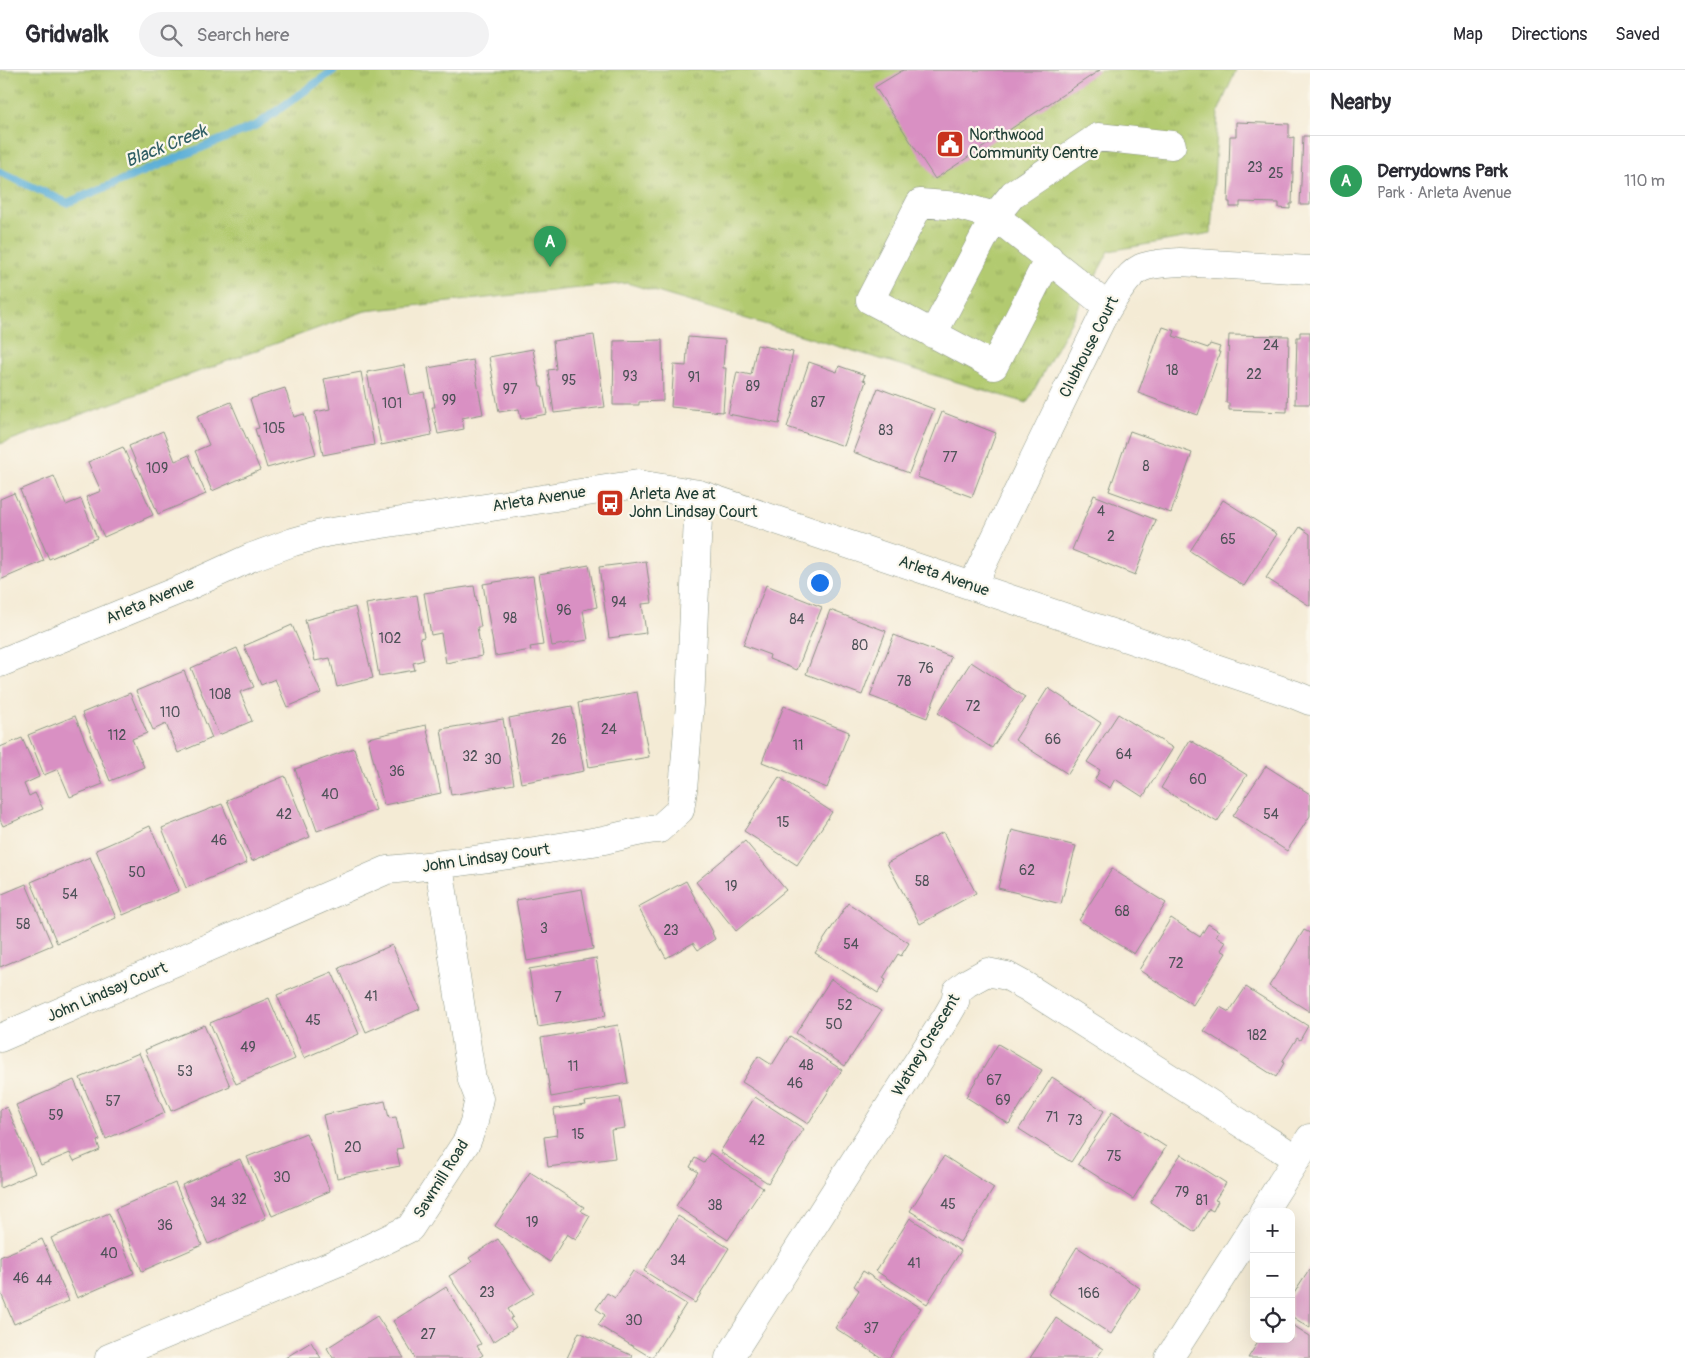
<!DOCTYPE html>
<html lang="en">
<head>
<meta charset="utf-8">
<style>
	body { margin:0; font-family:Pangolin,sans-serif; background:#f2f2f3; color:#2b2b33 }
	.controls { position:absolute; right:15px; bottom:15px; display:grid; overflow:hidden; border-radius:10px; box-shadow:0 5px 20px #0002 }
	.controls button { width:45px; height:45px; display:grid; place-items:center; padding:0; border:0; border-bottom:1px solid #e1e1e2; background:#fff; color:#2b2b33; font:25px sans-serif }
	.you { position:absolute; left:819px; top:512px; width:18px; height:18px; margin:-12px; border:4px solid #fff; border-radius:50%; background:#1a73e8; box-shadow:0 0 0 8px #1a73e833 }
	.badge { display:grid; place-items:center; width:32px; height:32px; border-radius:50%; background:#b45309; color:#fff; font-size:16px; font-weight:700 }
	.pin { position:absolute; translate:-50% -41px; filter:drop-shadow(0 1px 2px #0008) }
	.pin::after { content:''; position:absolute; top:26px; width:18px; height:15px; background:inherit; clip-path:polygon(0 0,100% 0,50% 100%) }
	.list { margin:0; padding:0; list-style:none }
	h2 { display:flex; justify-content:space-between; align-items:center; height:65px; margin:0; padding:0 20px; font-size:21px }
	h2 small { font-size:16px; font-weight:400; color:#7c7c81 }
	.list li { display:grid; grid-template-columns:32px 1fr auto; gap:15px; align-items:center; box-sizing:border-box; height:90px; padding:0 20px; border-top:1px solid #e1e1e2 }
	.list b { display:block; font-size:19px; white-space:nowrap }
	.list p { margin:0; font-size:16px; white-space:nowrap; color:#7c7c81 }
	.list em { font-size:16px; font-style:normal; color:#7c7c81 }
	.icon { flex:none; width:28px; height:28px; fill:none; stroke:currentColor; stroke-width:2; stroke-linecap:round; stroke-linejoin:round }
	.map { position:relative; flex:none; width:1310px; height:1288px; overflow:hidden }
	header { display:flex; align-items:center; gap:30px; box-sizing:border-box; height:70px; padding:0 25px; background:#fff; border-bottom:1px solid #e1e1e2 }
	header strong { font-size:24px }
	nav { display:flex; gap:28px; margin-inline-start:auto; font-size:18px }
	.search { width:350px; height:45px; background:#f2f2f3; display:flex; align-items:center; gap:12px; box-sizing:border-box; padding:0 18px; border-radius:28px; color:#7c7c81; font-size:19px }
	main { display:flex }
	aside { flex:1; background:#fff }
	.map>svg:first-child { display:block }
	.park { fill:url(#park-tufts); stroke:#688452 }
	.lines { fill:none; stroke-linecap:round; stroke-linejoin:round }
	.stream { stroke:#5cafd7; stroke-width:8 }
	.building { fill:#d990c3 }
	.minor-casing { stroke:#8a9484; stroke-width:29 }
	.minor { stroke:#fff; stroke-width:28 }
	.labels { text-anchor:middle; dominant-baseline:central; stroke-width:4.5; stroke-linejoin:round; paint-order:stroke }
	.number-label { font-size:14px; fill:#4e5258 }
	.poi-label { font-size:16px; fill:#1f3d34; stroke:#fbf7ec; text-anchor:start }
	.street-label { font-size:16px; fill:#1f3d34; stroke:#fbf7ec }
	.water-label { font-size:18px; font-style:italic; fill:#315f65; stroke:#fbf7ec }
</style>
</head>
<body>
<header>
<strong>Gridwalk</strong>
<div class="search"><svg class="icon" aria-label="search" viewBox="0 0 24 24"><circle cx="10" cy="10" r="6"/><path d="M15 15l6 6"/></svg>Search here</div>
<nav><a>Map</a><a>Directions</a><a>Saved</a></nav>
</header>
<main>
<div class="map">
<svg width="1310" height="1288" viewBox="0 0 1310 1288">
	<defs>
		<pattern id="park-tufts" width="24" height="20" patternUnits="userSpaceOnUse" patternTransform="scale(1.25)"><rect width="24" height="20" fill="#b2ca6f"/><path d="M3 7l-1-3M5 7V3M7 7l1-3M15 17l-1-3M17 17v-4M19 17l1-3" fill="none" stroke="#90a55c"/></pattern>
	</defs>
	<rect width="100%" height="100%" fill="#fbf7ec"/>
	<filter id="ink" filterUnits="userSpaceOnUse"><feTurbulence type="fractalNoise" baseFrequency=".02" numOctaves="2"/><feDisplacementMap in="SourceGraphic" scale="10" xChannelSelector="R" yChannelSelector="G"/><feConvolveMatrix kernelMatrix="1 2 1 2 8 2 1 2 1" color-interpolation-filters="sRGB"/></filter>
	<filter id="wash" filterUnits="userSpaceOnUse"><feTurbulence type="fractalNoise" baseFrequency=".0096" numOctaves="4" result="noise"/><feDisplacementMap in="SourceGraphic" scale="20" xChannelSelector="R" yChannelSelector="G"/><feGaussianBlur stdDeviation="1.12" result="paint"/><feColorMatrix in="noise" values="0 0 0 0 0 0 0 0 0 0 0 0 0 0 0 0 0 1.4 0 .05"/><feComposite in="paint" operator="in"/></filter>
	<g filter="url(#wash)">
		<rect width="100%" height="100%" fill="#f4ebd5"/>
		<path class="park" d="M0 0H1236L1218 42 1211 163 1109 181 1027 333 627 213 365 241 0 374Z"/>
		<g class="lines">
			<path class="stream" d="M0 102 67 133 257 55 334 0"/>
		</g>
		<g id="blocks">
			<path class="building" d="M903 0H1100L935 109 875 17Z
				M1236 52 1289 54V68L1294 67 1292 134H1290V139L1279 138V133L1240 132V137H1230V132H1228L1230 66H1236Z
				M1303 66H1310V135H1300Z
				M1163 257 1175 261 1173 266 1208 278 1210 274 1220 277 1218 282H1220L1198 345 1138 323 1160 262H1161Z
				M1300 262H1310V334H1295L1297 267H1300Z
				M594 265 605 337 554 343 548 300 556 299 553 271Z
				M1229 265 1289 266 1287 342 1229 340V333H1226Z
				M688 267 725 270 723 298H726L723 342 671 337 674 295 686 296Z
				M662 270 663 331 639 332V335H613L614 271Z
				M757 275 793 282 779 354 728 344 737 302 751 305Z
				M533 279 540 317H542L547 344 521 349 519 339 499 342 489 287Z
				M473 290 483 344 462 348 464 359 438 364 432 337H435L428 298Z
				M809 292 837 302 839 296 865 305 863 310 866 311 844 376 787 357Z
				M404 295 410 325 424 322 432 365 381 375 367 302Z
				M361 302 374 375 323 385 315 342 330 339 324 309Z
				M285 318 294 347 304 344 316 384 267 398 255 359 259 358 250 329Z
				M878 318 934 339 909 403 853 382Z
				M231 332 260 400 212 421 195 381 209 375 197 346Z
				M942 342 996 363 972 427 917 407Z
				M163 361 175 391 189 385 206 424 158 444 129 376Z
				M1130 361 1192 383 1171 443 1109 421Z
				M123 377 153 445 104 467 86 427 101 421 88 392Z
				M54 406 66 435 81 429 97 468 49 489 20 420Z
				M14 423 44 491 0 510V429Z
				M1094 425 1156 450 1135 505 1072 480Z
				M1223 430 1277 464 1244 516 1190 481Z
				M1300 457 1310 464V536L1266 508Z
				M646 491 652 533 642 534 646 563 609 568 599 497Z
				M589 495 597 537 583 540 588 570 552 576 539 504Z
				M533 506 543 575 530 577 531 580 495 586 483 514Z
				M766 515 822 537 797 600 769 589 770 585 743 575Z
				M474 516 481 557H477L482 586 446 593 441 563 431 565 424 523Z
				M417 525 424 567 420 568 424 590 413 593 415 600 379 606 366 534Z
				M355 537 373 608 337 617 330 588 315 591 305 550Z
				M830 540 886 561 862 625 806 604Z
				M292 555 321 623 287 637 275 609 261 615 244 576Z
				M894 565 951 587 927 648 870 626Z
				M237 578 254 617 240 622 252 651 219 665 191 598Z
				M971 592 1025 627 992 678 938 643Z
				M184 601 212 668 178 683 166 654 153 660 136 621Z
				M1048 618 1101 653 1068 704 1015 670Z
				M637 622 649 687 589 697 578 633Z
				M130 623 147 663 132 669 144 697 110 711 82 643Z
				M572 636 584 701 521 713 509 648Z
				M784 636 849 662 827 718 762 692Z
				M1118 644 1173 678 1143 727 1115 709 1110 718 1095 709 1100 700 1087 692Z
				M75 646 103 714 70 727 58 699 44 705 28 665Z
				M503 649 514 714 451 725 441 659Z
				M426 655 441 723 384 735 368 668Z
				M22 668 39 707 24 714 29 726 35 723 43 739 3 756 0 750V677Z
				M1190 670 1247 705 1217 752 1161 718Z
				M354 678 376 740 317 761 295 699Z
				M1266 696 1310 724V746L1287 781 1233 746Z
				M285 706 310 767 252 791 227 730Z
				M779 707 832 742 797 795 744 761Z
				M222 734 247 793 186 818 162 758Z
				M150 756 179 821 123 845 96 780Z
				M1012 760 1076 776 1061 834 998 818Z
				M943 762 976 823 920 854 887 793Z
				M745 771 786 820 736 861 696 812Z
				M90 787 116 848 57 873 31 812Z
				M1112 799 1166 833 1134 884 1079 850Z
				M686 811 713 862 712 863 715 869 698 880 693 873 666 888 638 837Z
				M26 814 52 875 0 897V825Z
				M582 819 593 879 527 891 516 830Z
				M848 833 909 873 901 886 898 884 883 908 886 910 878 923 815 883Z
				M1171 848 1200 867 1208 854 1219 861 1216 866 1226 872 1221 880 1226 883 1193 935 1139 900Z
				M1304 860 1310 863V942L1269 916Z
				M392 875 420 939 366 962 339 898Z
				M596 888 606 946 538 957 529 899Z
				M332 902 359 964 304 988 277 925Z
				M831 909 881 941 845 996 796 963Z
				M1246 917 1308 956 1300 970 1297 968 1282 992 1284 993 1276 1007 1204 961 1220 937 1229 942Z
				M269 928 295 989 236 1014 210 953Z
				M204 955 230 1016 171 1041 145 980Z
				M618 955 628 1013 551 1027 541 968Z
				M790 966 842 1000 808 1054 742 1012 758 986 772 995Z
				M998 974 1042 1000 1009 1054 966 1027Z
				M139 983 165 1043 106 1069 80 1008Z
				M1052 1007 1104 1041 1071 1092 1019 1059Z
				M74 1010 100 1070 97 1071 100 1080 74 1091 70 1083 41 1095 16 1035Z
				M620 1027 625 1058 611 1060 615 1088 548 1097 544 1067 557 1065 554 1039 586 1035 585 1032Z
				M755 1027 804 1059 768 1113 720 1082Z
				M385 1031 389 1048 396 1047 403 1078 396 1079 400 1096 337 1108 323 1045Z
				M7 1037 35 1103 0 1118V1040Z
				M1112 1042 1166 1077 1133 1129 1078 1094Z
				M306 1063 330 1121 272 1146 247 1087Z
				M710 1083 763 1118 728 1170 676 1136 698 1102 690 1097 695 1088 704 1093Z
				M1181 1084 1226 1113 1215 1130 1218 1131 1213 1141 1209 1139 1195 1162 1150 1132Z
				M944 1086 994 1118 960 1172 910 1141Z
				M240 1089 266 1148 208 1174 182 1115Z
				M530 1102 584 1137 581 1141 590 1146 576 1170 567 1164 550 1192 495 1156Z
				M175 1113 202 1175 142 1201 115 1139Z
				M109 1143 134 1203 77 1228 51 1168Z
				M678 1146 729 1178 695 1233 644 1201Z
				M910 1148 961 1181 927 1234 876 1201Z
				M42 1169 69 1231 14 1254 0 1221V1187Z
				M498 1169 534 1223 508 1239 513 1247 510 1249 516 1257 493 1272 488 1263 487 1264 449 1206 472 1192 469 1188Z
				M1077 1177 1140 1218 1111 1264 1048 1224Z
				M1310 1199V1258L1291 1246V1228Z
				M633 1201 686 1234 652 1288 598 1255 605 1245 596 1239 607 1223 615 1228Z
				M863 1201 921 1238 889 1288H882L835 1258 859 1220 854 1216Z
				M446 1217 481 1274 477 1276 483 1285 478 1288H415L393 1251Z
				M377 1246 404 1288H333L327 1278Z
				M1056 1248 1103 1279 1097 1288H1030Z
				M1291 1254 1310 1266V1288H1248L1260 1269H1291Z
				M579 1262 633 1286 632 1288H567Z
				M311 1272 321 1288H285Z"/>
		</g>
	</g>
	<g filter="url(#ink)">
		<use href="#blocks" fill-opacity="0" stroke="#8a9484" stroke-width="1"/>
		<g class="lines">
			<g class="minor-casing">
				<path id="minor" d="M1049 188 994 296 870 230 920 133 959 136 995 146 1108 237
					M933 264 995 146 1013 124 1098 67 1172 75
					M972 516 1102 248C1110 234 1126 205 1141 198 1152 193 1168 193 1180 192L1310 200
					M0 593 184 518 252 487 293 472 325 463 638 414 699 424 1293 624 1310 631
					M0 968 387 800C456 794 523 783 592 772 615 769 636 760 659 759L680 740 683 720 690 634 699 424
					M1263 1142 1310 1068
					M109 1288 353 1186 410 1158 467 1071 474 1052 479 1028 472 1010 439 796
					M729 1288 947 946 955 932 957 921 967 913 987 902 1007 906 1027 917 1297 1089
					M1169 1288 1254 1156"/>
			</g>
			<use href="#minor" class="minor"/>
		</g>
	</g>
	<defs>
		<g id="civic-square" transform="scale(1.4375)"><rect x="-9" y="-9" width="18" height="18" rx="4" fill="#c8321e" stroke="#fbf7ec"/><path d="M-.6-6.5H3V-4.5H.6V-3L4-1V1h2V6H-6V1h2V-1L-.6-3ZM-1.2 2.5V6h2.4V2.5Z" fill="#fff"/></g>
		<g id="bus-square" transform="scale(1.4375)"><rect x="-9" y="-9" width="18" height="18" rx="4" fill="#c8321e" stroke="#fbf7ec"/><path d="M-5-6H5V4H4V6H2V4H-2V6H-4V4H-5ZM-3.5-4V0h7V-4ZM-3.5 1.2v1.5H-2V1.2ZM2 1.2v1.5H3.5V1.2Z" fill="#fff"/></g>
	</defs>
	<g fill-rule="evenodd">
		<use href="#civic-square" x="950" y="74"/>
		<use href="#bus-square" x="610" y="433"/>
	</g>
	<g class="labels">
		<g class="number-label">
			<text x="1255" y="97">23</text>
			<text x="1276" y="103">25</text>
			<text x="1271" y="275">24</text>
			<text x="1172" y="300">18</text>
			<text x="1254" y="304">22</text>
			<text x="630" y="306">93</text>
			<text x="694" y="307">91</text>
			<text x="569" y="310">95</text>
			<text x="753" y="316">89</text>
			<text x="510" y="319">97</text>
			<text x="449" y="330">99</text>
			<text x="818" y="332">87</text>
			<text x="392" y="333">101</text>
			<text x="274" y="358">105</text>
			<text x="886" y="360">83</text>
			<text x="950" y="387">77</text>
			<text x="1146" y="396">8</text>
			<text x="157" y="398">109</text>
			<text x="1101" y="441">4</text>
			<text x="1111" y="466">2</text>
			<text x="1228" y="469">65</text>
			<text x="619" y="532">94</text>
			<text x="564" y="540">96</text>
			<text x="510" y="548">98</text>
			<text x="797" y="549">84</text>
			<text x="390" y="568">102</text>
			<text x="860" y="575">80</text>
			<text x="926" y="598">76</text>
			<text x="904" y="611">78</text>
			<text x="220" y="624">108</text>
			<text x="973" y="636">72</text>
			<text x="170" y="642">110</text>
			<text x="609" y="659">24</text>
			<text x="117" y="665">112</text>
			<text x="559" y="669">26</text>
			<text x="1053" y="669">66</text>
			<text x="798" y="675">11</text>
			<text x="1124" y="684">64</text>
			<text x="470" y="686">32</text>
			<text x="493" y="689">30</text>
			<text x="397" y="701">36</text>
			<text x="1198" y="709">60</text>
			<text x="330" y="724">40</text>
			<text x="284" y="744">42</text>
			<text x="1271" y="744">54</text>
			<text x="783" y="752">15</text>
			<text x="219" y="770">46</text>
			<text x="1027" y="800">62</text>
			<text x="137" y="802">50</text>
			<text x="922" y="811">58</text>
			<text x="731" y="816">19</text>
			<text x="70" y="824">54</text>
			<text x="1122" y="841">68</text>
			<text x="23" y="854">58</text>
			<text x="544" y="858">3</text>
			<text x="671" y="860">23</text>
			<text x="851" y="874">54</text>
			<text x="1176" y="893">72</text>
			<text x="371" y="926">41</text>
			<text x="558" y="927">7</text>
			<text x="845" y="935">52</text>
			<text x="313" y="950">45</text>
			<text x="834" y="954">50</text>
			<text x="1257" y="965">182</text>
			<text x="248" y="977">49</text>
			<text x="806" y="995">48</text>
			<text x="573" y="996">11</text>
			<text x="185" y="1001">53</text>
			<text x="994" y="1010">67</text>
			<text x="795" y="1013">46</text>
			<text x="1003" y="1030">69</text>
			<text x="113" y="1031">57</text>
			<text x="56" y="1045">59</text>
			<text x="1052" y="1047">71</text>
			<text x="1075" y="1050">73</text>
			<text x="578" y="1064">15</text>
			<text x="757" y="1070">42</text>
			<text x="353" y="1077">20</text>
			<text x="1114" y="1086">75</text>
			<text x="282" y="1107">30</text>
			<text x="1182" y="1122">79</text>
			<text x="239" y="1129">32</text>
			<text x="1202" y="1130">81</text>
			<text x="218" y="1132">34</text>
			<text x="948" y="1134">45</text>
			<text x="715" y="1135">38</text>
			<text x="532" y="1152">19</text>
			<text x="165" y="1155">36</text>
			<text x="109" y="1183">40</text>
			<text x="678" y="1190">34</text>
			<text x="914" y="1193">41</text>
			<text x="21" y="1208">46</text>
			<text x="44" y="1210">44</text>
			<text x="487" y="1222">23</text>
			<text x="1089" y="1223">166</text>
			<text x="634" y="1250">30</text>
			<text x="871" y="1258">37</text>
			<text x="428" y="1264">27</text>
		</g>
		<g class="poi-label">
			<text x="969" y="65">Northwood<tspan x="969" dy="18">Community Centre</tspan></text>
			<text x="629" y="424">Arleta Ave at<tspan x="629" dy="18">John Lindsay Court</tspan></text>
		</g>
		<g class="street-label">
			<text transform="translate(1089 277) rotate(-63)">Clubhouse Court</text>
			<text transform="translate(539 429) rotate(-9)">Arleta Avenue</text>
			<text transform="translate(944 506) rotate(19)">Arleta Avenue</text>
			<text transform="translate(150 531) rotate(-23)">Arleta Avenue</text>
			<text transform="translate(486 788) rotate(-8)">John Lindsay Court</text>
			<text transform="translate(107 922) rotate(-23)">John Lindsay Court</text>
			<text transform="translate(926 975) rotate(-59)">Watney Crescent</text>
			<text transform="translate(441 1109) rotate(-58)">Sawmill Road</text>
		</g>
		<g class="water-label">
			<text transform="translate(166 76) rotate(-22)">Black Creek</text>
		</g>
	</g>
</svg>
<div class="controls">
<button>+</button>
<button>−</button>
<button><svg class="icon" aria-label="locate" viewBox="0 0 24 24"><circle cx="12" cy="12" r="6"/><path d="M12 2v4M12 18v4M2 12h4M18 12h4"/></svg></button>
</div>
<div class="you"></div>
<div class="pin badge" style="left:550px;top:197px;background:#2e9e5b">A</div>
</div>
<aside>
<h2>Nearby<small></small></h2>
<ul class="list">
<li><span class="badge" style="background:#2e9e5b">A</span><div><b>Derrydowns Park</b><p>Park · Arleta Avenue</p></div><em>110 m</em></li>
</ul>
</aside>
</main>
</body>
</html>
